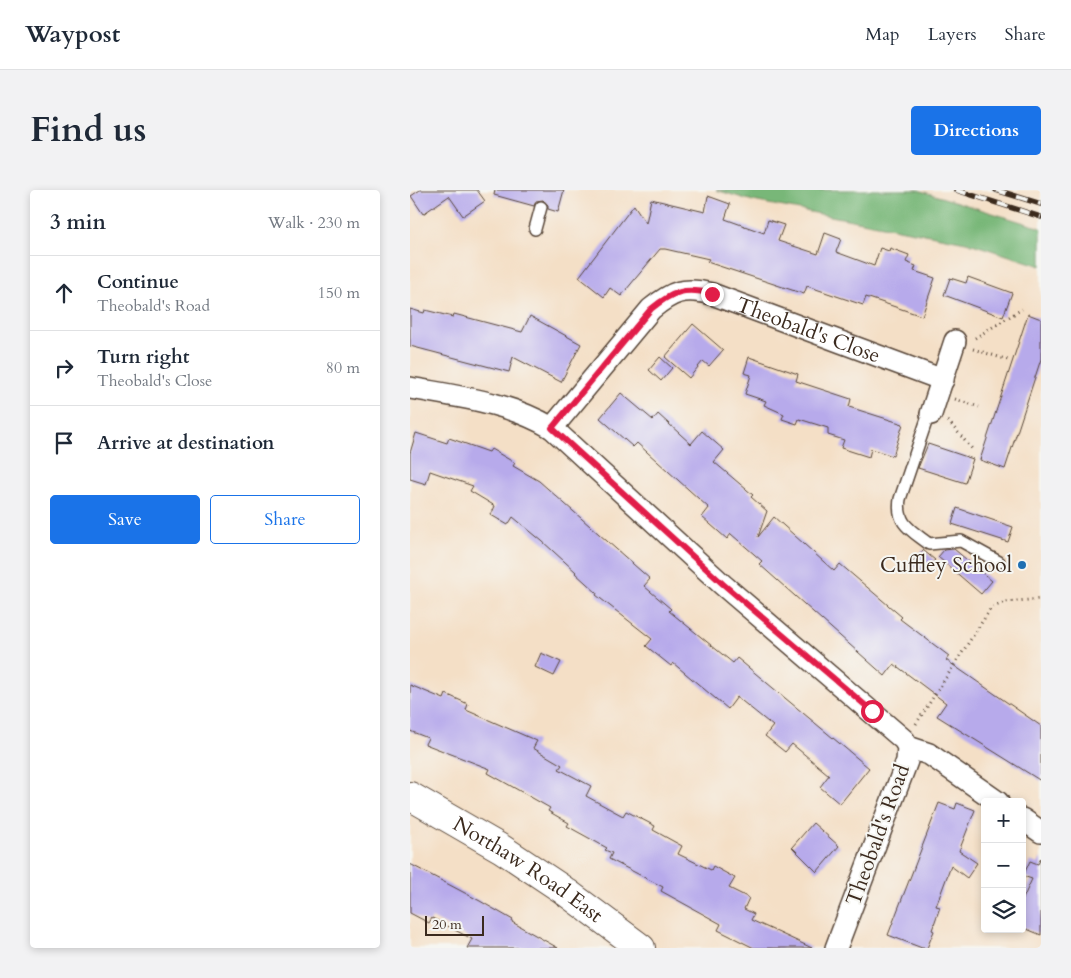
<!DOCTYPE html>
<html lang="en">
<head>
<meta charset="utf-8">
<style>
	body { margin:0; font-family:Cardo,serif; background:#f2f2f3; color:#1f2937 }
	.controls { position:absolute; right:15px; bottom:15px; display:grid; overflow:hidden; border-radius:5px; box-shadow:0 2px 8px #0003 }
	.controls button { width:45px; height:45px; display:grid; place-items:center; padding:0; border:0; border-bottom:1px solid #e0e1e3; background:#fff; color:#1f2937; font:25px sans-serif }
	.scale { position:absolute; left:15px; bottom:12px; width:59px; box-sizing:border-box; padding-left:5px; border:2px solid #3b2a1e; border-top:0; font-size:14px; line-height:18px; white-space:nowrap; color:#3b2a1e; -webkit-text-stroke:4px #f6f6f2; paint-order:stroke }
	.stop { position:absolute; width:15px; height:15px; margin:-11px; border:4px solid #e11d48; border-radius:50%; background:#fff }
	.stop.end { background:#e11d48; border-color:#fff; box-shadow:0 1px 5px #0008 }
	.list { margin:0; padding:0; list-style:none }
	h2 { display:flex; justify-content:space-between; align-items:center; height:65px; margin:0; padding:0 20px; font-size:21px }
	h2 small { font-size:16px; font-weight:400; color:#747a83 }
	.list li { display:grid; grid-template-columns:32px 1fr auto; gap:15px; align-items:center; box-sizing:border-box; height:75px; padding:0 20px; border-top:1px solid #e0e1e3 }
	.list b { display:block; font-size:19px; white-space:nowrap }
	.list p { margin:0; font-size:16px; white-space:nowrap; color:#747a83 }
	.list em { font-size:16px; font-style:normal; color:#747a83 }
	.actions { display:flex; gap:10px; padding:15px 20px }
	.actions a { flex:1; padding:11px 0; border:1px solid #1a73e8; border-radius:5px; text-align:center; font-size:18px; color:#1a73e8 }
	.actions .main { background:#1a73e8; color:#fff }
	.icon { flex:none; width:28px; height:28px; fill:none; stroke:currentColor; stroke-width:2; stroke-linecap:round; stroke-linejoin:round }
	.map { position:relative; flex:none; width:631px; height:758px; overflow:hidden; border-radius:5px }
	header { display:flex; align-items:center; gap:30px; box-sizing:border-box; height:70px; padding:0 25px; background:#fff; border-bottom:1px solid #e0e1e3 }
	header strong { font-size:24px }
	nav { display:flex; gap:28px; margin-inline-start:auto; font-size:18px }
	.intro { display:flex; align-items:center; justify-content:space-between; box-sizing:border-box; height:120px; padding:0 30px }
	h1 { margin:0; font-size:35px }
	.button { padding:12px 22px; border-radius:5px; background:#1a73e8; color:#fff; font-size:18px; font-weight:700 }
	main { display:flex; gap:30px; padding:0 30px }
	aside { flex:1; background:#fff; border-radius:5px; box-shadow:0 2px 8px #0003 }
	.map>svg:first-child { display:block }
	.forest { fill:#78b778; stroke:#5a704b }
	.building { fill:#b7aaeb }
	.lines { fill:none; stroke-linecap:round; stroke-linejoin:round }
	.service-casing { stroke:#574537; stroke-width:14 }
	.minor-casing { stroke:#574537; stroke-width:24 }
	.secondary-casing { stroke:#574537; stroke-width:30 }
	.path { stroke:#574537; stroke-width:3; stroke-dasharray:1 4; stroke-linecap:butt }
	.service { stroke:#fff; stroke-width:11 }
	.minor { stroke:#fff; stroke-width:21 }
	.secondary { stroke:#fff; stroke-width:28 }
	.rail-casing { stroke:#3b2a1e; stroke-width:5.5 }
	.rail { stroke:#f6f6f2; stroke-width:4; stroke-dasharray:11; stroke-linecap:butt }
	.route { stroke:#e11d48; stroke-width:6 }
	.poi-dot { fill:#1f6fb2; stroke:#f6f6f2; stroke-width:2 }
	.labels { text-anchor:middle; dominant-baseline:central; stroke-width:4; stroke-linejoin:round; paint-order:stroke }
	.street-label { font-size:21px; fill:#3b2a1e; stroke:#f6f6f2 }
	.poi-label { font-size:21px; fill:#3b2a1e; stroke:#f6f6f2; text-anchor:end }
</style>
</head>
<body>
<header>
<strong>Waypost</strong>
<nav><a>Map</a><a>Layers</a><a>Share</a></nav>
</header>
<div class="intro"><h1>Find us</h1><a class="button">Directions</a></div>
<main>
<aside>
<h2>3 min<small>Walk · 230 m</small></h2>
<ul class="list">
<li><svg class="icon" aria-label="ahead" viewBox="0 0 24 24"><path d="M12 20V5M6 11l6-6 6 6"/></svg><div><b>Continue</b><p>Theobald's Road</p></div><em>150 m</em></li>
<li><svg class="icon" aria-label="right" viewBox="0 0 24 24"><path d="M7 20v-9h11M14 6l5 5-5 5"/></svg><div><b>Turn right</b><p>Theobald's Close</p></div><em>80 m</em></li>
<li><svg class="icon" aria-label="arrive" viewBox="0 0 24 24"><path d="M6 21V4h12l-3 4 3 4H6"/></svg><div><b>Arrive at destination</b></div></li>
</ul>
<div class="actions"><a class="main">Save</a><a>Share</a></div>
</aside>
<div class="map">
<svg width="631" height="758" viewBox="0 0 631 758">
	<rect width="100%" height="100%" fill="#f6f6f2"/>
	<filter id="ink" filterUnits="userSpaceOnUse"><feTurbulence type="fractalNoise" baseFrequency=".02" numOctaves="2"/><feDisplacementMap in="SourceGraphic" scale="10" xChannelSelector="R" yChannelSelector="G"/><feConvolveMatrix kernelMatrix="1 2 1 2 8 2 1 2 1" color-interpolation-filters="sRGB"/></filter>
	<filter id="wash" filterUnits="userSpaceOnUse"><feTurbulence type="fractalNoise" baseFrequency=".0096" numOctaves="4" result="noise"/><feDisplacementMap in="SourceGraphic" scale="20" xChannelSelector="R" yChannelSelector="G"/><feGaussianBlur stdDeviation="1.12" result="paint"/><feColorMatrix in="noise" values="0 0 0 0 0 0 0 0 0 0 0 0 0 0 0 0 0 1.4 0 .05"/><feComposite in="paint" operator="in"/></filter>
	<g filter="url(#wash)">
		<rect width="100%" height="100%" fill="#f4dfc6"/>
		<path class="forest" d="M306 0H508L631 38V76L556 52 343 11Z"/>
		<g id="blocks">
			<path class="building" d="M10 0H67L75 11 53 26 39 6 13 24 1 6Z
				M85 0H154L148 22 138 19V15L133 10 126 11 124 16 84 5Z
				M298 6 320 14 315 29 354 43 358 30 374 35 368 51 408 64 415 43 431 49 426 62 464 76 470 58 479 61 480 58 499 65 496 72 506 76 504 81 525 88 512 126 456 107 453 115 397 96 394 104 297 72 299 69 255 59H250L211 106 200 98 194 107 169 87 224 15 236 33 241 9 295 22Z
				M558 87 602 103 593 127 534 105 540 88 556 93Z
				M0 119 14 123 15 120 43 127 44 124 112 142 120 126 171 154 151 192 103 167 99 182 0 156Z
				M618 124 631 129V169L595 279 570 270Z
				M283 134 313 160 299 176 293 171 279 188 255 167Z
				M250 167 262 178 251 191 239 180Z
				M339 167 388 184 386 191 441 209 439 217 493 234 483 266 461 259 459 267 431 258 434 250 418 245V238L389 229 387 234 372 229 374 224 354 215 356 211 335 204 341 185 334 183Z
				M211 203 243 230 248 224 281 254 292 241 314 260 304 272 343 305 341 307 357 321 348 347 364 327 424 381 430 374 492 427 490 429 539 466 536 470 631 536V591L527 526 536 513 484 474 475 486 349 374 352 371 321 344 317 349 292 327 299 318 227 253 223 257 190 228Z
				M6 243 37 253 39 248 79 262 81 259 105 273 103 276 129 291 240 389 234 396 261 419 259 421 323 473 327 468 459 578 430 614 410 597 419 585 382 554 375 562 355 546 363 536 327 507 318 519 263 473 261 476 236 456 242 449 186 405 187 403 165 383 166 382 132 351 103 327 98 335 81 325 85 316 60 301 63 296 20 281 16 294 0 289V263Z
				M518 254 563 269 555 293 508 278Z
				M547 318 603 337 598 352 542 334Z
				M544 359 582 391 571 404 528 367 534 360Z
				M513 360 525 370 513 383 501 374Z
				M131 463 151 472 144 486 125 477Z
				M0 495 34 509 36 504 58 514 56 520 127 551 123 558 152 575 149 579 181 596 176 606 213 626 216 621 245 636 243 640 272 656 268 664 301 680 303 676 325 688 319 698 339 708 334 719 344 724 341 730 402 758H344L308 740 311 734 251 701 253 697 199 669 202 663 195 660 197 658 157 636 159 633 138 621 140 618 78 583 80 579 15 554 18 548 0 541Z
				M529 613 545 619 547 613 565 620 549 661 567 673 557 688 541 676 526 716 530 717 522 740 524 741 517 758H512L478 745Z
				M403 633 429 656 407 682 382 657Z
				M631 668V745L612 737V711L622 689 613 686 620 671 628 674Z
				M0 674 70 711 103 730 102 732 148 758H57L62 749 22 728 19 733 0 723Z"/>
		</g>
	</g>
	<g filter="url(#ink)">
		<use href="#blocks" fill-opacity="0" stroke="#574537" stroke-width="1"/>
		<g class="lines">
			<g class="service-casing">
				<path id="service" d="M125 39 131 17
					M521 224 516 232 490 309C486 334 501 340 519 354L551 351 589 372"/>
			</g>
			<g class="minor-casing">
				<g id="minor">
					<path d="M0 198C50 207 98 212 142 238L313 395 494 550 498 557 497 571 426 758"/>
					<path d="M521 224 545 151"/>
					<path id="s1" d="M142 238 241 119C263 101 274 97 302 104L533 190"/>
					<path d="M498 557 519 564 588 612"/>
					<path d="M612 629 631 642"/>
				</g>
			</g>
			<g class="secondary-casing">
				<g id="secondary">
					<path id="s2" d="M0 606 92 659 152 699 231 758"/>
				</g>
			</g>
			<path class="path" d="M565 148 612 119
				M563 159 598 170
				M545 209 569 217
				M538 231 564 261
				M506 534 581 418 595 412 631 409"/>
			<use href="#service" class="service"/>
			<use href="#minor" class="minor"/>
			<use href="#secondary" class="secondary"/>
			<g class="rail-casing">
				<path id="rail" d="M546 0 631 27
					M586 0 631 14"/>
			</g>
			<use href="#rail" class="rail"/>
		</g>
	</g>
	<g class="lines" filter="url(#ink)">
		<path class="route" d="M302 104C275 97 263 101 241 119L142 238 313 394 462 521"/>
	</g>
	<circle class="poi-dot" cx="612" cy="375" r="5"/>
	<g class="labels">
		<g class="street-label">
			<text stroke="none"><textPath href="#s1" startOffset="324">Theobald's Close</textPath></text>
			<text transform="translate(468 645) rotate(-70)">Theobald's Road</text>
			<text stroke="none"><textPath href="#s2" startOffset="139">Northaw Road East</textPath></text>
		</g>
		<g class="poi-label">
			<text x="602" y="375">Cuffley School</text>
		</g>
	</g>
</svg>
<div class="controls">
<button>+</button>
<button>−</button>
<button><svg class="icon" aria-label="layers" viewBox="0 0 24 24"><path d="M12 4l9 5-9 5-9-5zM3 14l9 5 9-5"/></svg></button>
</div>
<div class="scale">20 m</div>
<div class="stop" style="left:462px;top:521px"></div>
<div class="stop end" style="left:302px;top:104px"></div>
</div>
</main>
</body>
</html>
